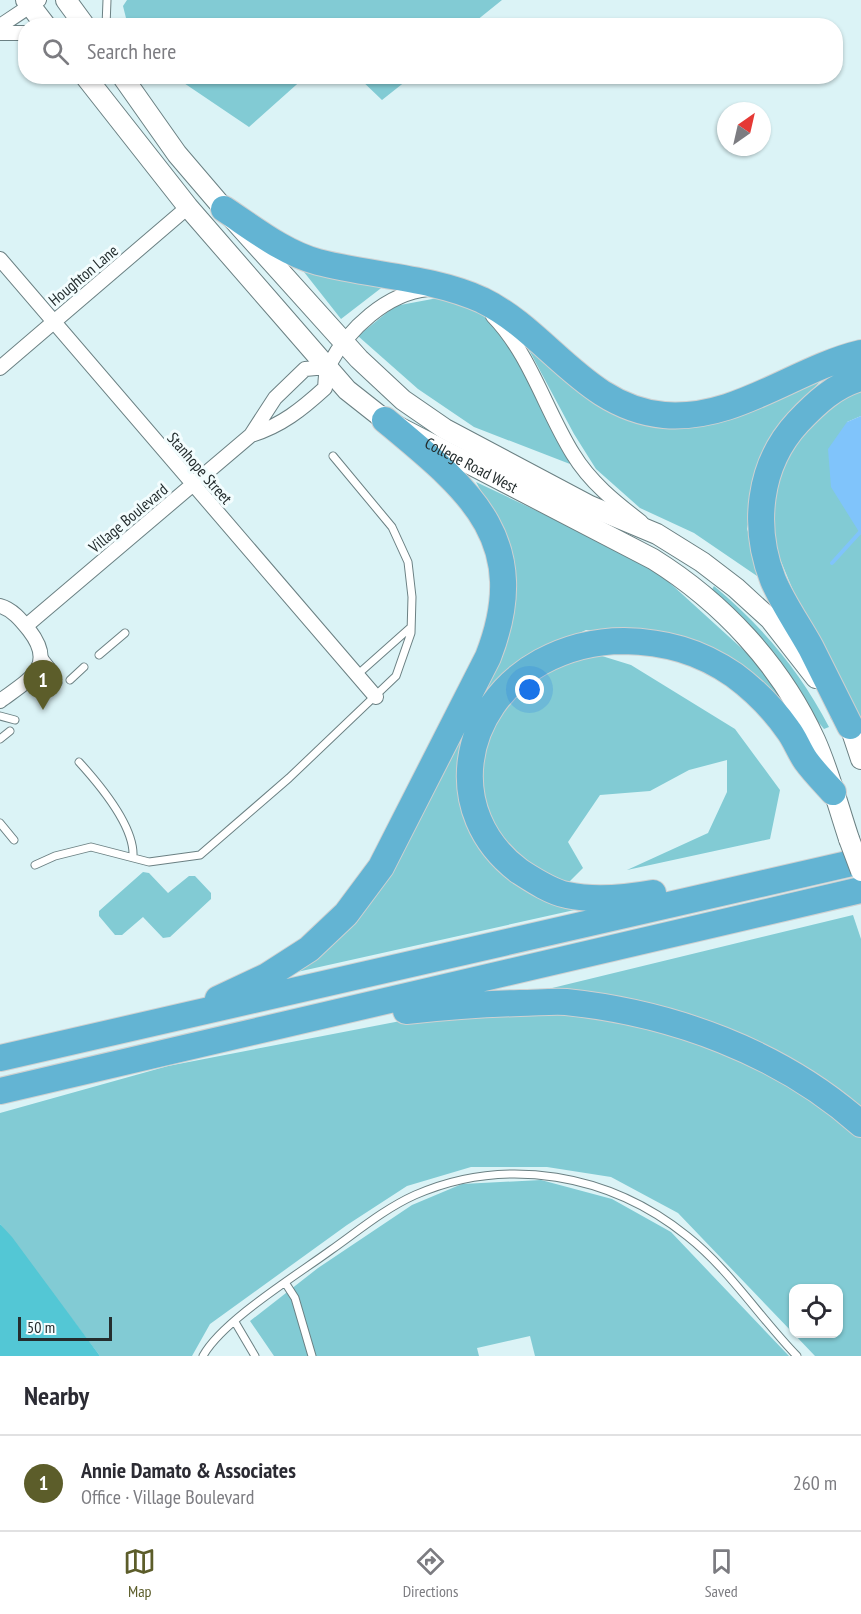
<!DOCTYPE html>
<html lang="en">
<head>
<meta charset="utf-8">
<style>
	body { margin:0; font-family:"PT Sans Narrow",sans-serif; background:#f2f2f3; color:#2b2b33 }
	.controls { position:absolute; right:18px; bottom:18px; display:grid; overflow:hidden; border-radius:12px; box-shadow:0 2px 4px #0004 }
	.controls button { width:54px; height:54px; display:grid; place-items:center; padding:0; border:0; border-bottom:2px solid #e1e1e2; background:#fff; color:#2b2b33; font:30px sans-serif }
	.compass { position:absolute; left:717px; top:102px; width:54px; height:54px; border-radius:50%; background:#fff; box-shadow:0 2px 4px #0004; rotate:34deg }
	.scale { position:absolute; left:18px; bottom:15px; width:94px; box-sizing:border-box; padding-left:6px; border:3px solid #242d2e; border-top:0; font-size:16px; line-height:21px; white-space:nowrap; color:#242d2e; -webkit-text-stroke:4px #f3fdfe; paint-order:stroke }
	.you { position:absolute; left:530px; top:690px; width:21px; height:21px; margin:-15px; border:4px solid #fff; border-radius:50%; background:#1a73e8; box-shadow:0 0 0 9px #1a73e833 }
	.badge { display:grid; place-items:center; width:39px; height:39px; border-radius:50%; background:#5c5d2a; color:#fff; font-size:20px; font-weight:700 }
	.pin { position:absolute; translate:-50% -50px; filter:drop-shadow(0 2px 3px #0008) }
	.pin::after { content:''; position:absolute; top:32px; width:21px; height:18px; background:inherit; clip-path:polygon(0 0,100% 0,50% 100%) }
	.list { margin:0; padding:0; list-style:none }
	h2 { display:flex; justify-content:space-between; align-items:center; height:78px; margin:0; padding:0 24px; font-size:26px }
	h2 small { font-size:20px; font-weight:400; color:#7c7c81 }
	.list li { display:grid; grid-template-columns:39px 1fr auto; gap:18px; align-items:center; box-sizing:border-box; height:96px; padding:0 24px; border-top:2px solid #e1e1e2 }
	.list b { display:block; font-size:22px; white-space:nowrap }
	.list p { margin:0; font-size:20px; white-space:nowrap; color:#7c7c81 }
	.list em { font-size:20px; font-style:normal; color:#7c7c81 }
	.icon { flex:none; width:33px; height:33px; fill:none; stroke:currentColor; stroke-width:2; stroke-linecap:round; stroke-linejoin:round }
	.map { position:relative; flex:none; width:861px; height:1356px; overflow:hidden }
	.search { position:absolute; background:#fff; box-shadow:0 2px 4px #0004; left:18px; right:18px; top:18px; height:66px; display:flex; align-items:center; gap:15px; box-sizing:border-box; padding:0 21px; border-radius:24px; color:#7c7c81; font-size:22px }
	.sheet { height:174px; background:#fff }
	nav { display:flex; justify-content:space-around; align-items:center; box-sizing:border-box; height:84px; border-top:2px solid #e1e1e2; background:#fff; font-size:16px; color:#7c7c81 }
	nav a { display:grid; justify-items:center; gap:3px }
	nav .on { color:#5c5d2a }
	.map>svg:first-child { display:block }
	.green { fill:#82cbd4 }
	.forest { fill:#53c7d5 }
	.water { fill:#80c4fb }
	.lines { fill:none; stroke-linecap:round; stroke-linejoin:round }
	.stream { stroke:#80c4fb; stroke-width:4 }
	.lane-casing { stroke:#6b8083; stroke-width:9 }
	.street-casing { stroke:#6b8083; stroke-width:16 }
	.secondary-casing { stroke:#6b8083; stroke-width:22 }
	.highway-casing { stroke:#cfd1d1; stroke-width:28 }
	.lane { stroke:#fff; stroke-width:7 }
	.street { stroke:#fff; stroke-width:14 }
	.secondary { stroke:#fff; stroke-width:20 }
	.highway { stroke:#63b4d3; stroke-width:26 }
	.secondary-bridge-casing { stroke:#6b8083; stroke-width:22; stroke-linecap:butt }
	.secondary-bridge { stroke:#fff; stroke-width:20 }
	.labels { text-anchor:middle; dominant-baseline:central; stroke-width:6; stroke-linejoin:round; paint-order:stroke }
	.street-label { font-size:16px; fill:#242d2e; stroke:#f3fdfe }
</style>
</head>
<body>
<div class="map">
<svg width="861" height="1356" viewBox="0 0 861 1356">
	<rect width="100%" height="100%" fill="#dbf3f6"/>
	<path class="green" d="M127 0H502L471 25 128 26 123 6Z
		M175 77H305L249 127Z
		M358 77H411L382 100Z
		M293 258 389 282 341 319Z
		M443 297 483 315 510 345 570 464 474 427 418 389 358 336 395 306Z
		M522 337 664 424 825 376 801 403 762 457 747 529 766 582 694 533 640 508 596 469 574 434Z
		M861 385V416L847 422 861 535V718L797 600 773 542V492L783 455 814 411Z
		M476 482 649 564 760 665 786 701 681 635 586 630 531 656 493 686 470 814 579 909 279 976 346 926 509 631 515 566 492 511Z
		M714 586C763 627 800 671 829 727L824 729 711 591Z
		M589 652 631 665 735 729 780 790 770 839 627 870 708 833 727 792V760L689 770 650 791 600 795 568 842 583 868 568 883 521 860 490 826 477 755 517 685Z
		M143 872 149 873 168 893 189 876H195L211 893V899L170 937 163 938 143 917 122 935H115L99 916V911Z
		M853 915 861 939V1115L797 1065 544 990Z
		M576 1013 665 1029 775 1073 861 1131V1356H815L794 1334H838V1288H794L793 1333 678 1213 611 1177 547 1167H471L407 1186 347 1225 210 1324 192 1356H100L0 1224V1113L168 1066 416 1018Z
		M541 1180 612 1199 671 1232 789 1356H535L530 1336 477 1348 479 1356H274L250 1321 318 1268 412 1205 462 1184Z"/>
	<path class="forest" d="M0 1224 12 1237 100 1356H0Z"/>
	<path class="water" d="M861 416V535L831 487 828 449 847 422Z"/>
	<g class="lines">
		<path class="stream" d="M832 563 861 531"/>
		<g class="lane-casing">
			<path id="lane" d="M106 26 107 0
				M99 655 125 633
				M43 656 54 670 58 683
				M357 675 411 627
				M70 680 84 667
				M0 716 15 720
				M0 739 10 731
				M79 762C99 784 135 826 133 857
				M0 823 14 840
				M35 865 55 856 91 847 149 862 200 855 289 778 396 676 411 633 412 597 408 562 392 527 333 456
				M286 1284 295 1298 312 1356
				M235 1322 255 1356
				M203 1356C222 1321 297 1275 331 1250 358 1231 384 1209 415 1195 506 1155 610 1174 687 1236 729 1269 760 1318 797 1356"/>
		</g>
		<g class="street-casing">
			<path id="street" d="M0 26 39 0
				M0 33H26
				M0 259 376 697
				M493 316C530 354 545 409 573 454 590 482 615 502 641 522
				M0 368 188 207
				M251 435C281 426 302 409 325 388 326 380 325 371 329 365 348 329 387 293 428 289
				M0 606C12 609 21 620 29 630 57 666 30 679 0 701
				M26 626 251 435 275 398 305 369 327 367"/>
		</g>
		<g class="secondary-casing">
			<g id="secondary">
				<path d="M26 0 46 26"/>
				<path d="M66 0 85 26"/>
				<path id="s1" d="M85 76 188 207 281 314 347 390 385 420 653 559C722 602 781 665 815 740 829 771 838 806 849 839"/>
				<path d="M122 76 177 154 224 209 359 359 403 400 445 429 590 506 657 534 702 562 736 588 770 619 816 678"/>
				<path d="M841 714 850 726 861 759"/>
			</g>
		</g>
		<g class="highway-casing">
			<path id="highway" d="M224 209C253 228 284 253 318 262 372 276 431 277 482 300 548 332 585 408 664 415 736 421 794 369 861 353
				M850 726C837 700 824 674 811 648 799 626 783 604 773 580 752 527 758 465 798 422 816 403 835 385 861 378
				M653 893C625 898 595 901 567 895 551 892 533 880 519 871 442 813 460 706 541 662 567 648 594 641 624 641 665 642 699 651 734 675 753 689 774 710 788 730 795 739 799 751 806 761 814 772 824 782 833 792
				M218 999 267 976 309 949 346 914 381 867 488 657C534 539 468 489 385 420
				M406 1011C444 1007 481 1004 520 1003 535 1003 551 1001 566 1002 672 1013 780 1052 861 1124
				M0 1058 861 861
				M0 1091 861 890"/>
		</g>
		<use href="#lane" class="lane"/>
		<use href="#street" class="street"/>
		<use href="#secondary" class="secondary"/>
		<use href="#highway" class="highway"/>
		<g class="secondary-bridge-casing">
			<path id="secondary-bridge" d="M849 839 861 871"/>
		</g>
		<use href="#secondary-bridge" class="secondary-bridge"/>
	</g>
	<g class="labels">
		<g class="street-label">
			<text transform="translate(83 275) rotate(-40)">Houghton Lane</text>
			<text stroke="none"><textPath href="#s1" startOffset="555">College Road West</textPath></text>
			<text transform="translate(200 468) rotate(49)">Stanhope Street</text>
			<text transform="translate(128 518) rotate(-40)">Village Boulevard</text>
		</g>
	</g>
</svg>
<div class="controls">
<button><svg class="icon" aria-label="locate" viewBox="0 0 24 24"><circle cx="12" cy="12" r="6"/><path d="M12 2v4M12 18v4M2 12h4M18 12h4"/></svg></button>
</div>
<svg class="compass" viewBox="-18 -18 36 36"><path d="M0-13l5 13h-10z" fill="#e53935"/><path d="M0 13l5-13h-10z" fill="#7c7c81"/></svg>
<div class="scale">50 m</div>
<div class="you"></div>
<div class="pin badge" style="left:43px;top:710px">1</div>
<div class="search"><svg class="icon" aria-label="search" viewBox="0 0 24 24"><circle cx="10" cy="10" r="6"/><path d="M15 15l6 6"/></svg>Search here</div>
</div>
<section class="sheet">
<h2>Nearby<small></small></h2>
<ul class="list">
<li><span class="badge">1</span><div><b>Annie Damato &amp; Associates</b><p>Office · Village Boulevard</p></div><em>260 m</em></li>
</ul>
</section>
<nav>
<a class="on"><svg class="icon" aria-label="map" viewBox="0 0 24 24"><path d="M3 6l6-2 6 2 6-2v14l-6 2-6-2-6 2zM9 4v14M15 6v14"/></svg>Map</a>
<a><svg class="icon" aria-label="directions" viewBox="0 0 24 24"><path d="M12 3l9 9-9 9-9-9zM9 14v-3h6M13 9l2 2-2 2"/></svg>Directions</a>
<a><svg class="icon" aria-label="saved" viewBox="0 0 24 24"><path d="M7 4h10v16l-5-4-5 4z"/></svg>Saved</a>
</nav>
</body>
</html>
